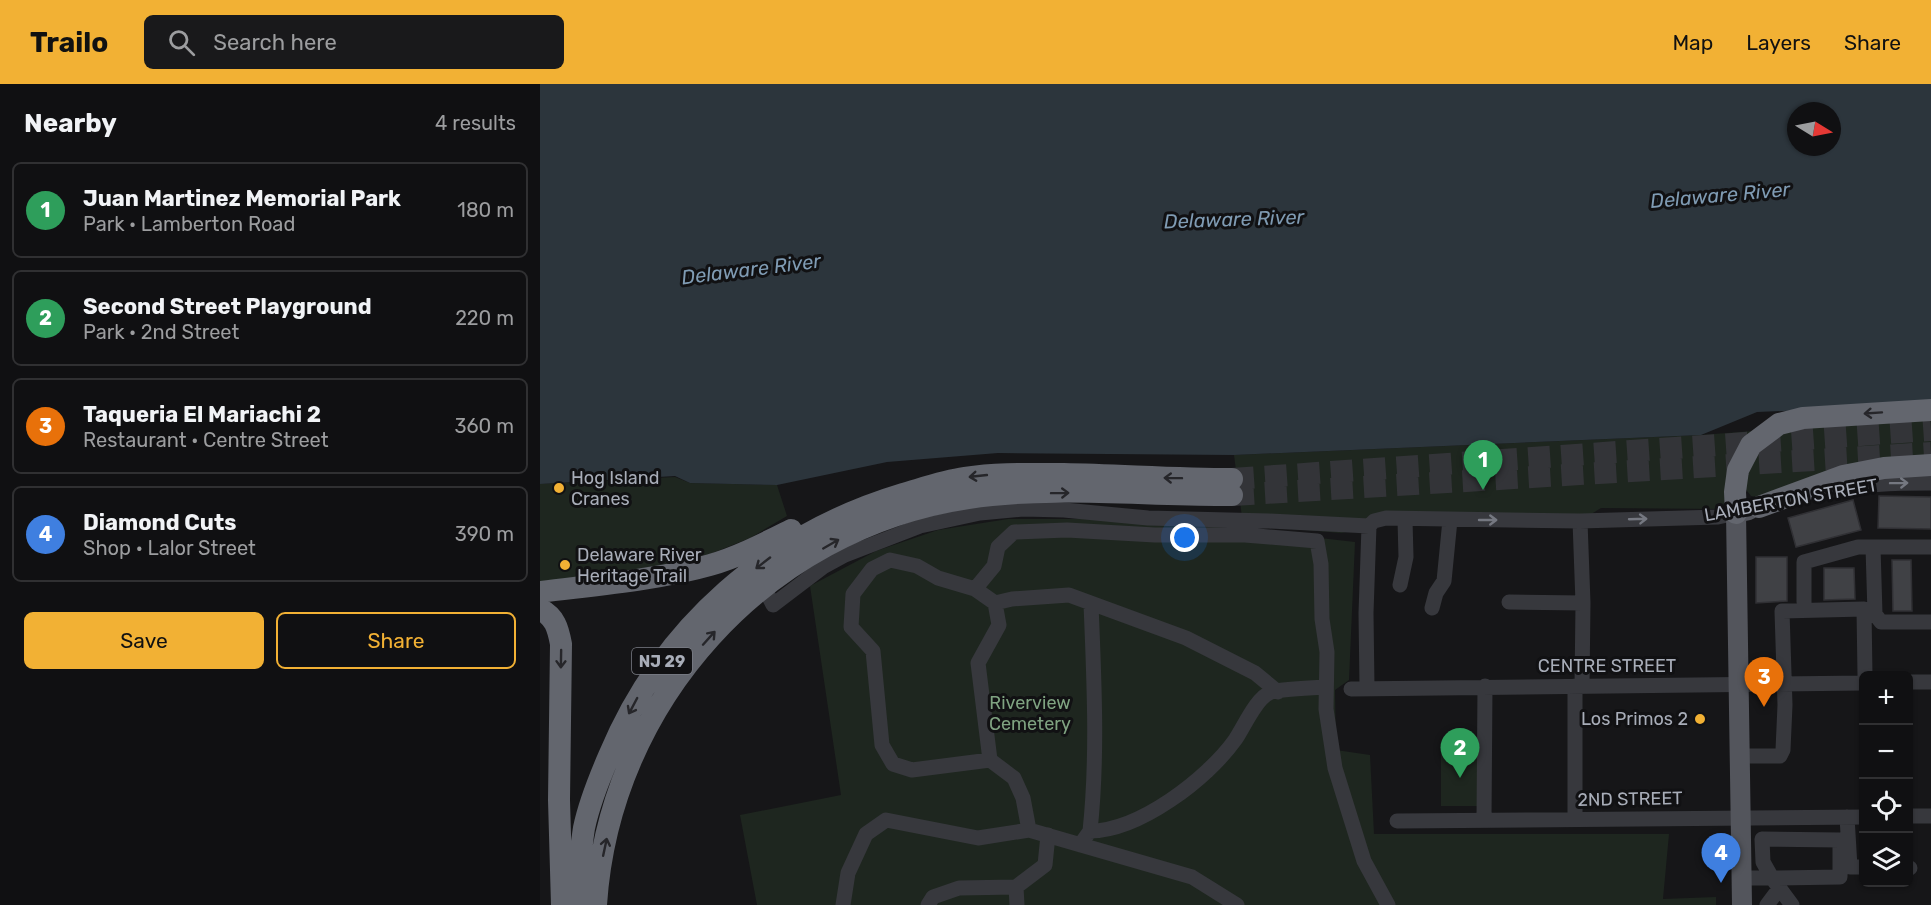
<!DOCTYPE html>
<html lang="en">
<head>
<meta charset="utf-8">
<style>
	body { margin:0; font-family:Rubik,sans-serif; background:#19191b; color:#f1f3f6 }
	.controls { position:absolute; right:18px; bottom:18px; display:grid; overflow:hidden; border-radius:9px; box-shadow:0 2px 4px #0004 }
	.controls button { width:54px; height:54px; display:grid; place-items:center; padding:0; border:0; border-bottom:2px solid #303032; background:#101012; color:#f1f3f6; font:30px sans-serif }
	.compass { position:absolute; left:1247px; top:18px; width:54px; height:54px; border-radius:50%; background:#101012; box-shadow:0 2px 4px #0004; rotate:100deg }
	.you { position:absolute; left:645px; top:454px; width:21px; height:21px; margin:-15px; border:4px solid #fff; border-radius:50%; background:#1a73e8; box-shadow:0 0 0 9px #1a73e833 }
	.badge { display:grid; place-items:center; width:39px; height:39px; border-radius:50%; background:#f2b134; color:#fff; font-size:20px; font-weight:700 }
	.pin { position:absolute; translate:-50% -50px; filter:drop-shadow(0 2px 3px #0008) }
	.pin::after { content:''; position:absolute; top:32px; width:21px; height:18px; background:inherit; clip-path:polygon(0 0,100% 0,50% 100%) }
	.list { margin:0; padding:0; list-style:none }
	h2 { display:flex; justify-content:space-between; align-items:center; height:78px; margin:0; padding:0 24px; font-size:26px }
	h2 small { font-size:20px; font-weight:400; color:#9c9d9f }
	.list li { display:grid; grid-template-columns:39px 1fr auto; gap:18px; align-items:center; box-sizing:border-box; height:96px; margin:0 12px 12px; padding:0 12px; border:2px solid #303032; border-radius:9px }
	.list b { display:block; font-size:22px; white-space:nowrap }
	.list p { margin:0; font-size:20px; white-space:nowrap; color:#9c9d9f }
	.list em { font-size:20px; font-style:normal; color:#9c9d9f }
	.actions { display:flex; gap:12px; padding:18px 24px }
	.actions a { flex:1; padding:14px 0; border:2px solid #f2b134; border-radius:9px; text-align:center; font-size:21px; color:#f2b134 }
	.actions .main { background:#f2b134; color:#111 }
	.icon { flex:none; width:33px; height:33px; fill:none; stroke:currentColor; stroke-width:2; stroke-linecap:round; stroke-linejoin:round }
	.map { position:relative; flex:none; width:1391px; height:821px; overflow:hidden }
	header { display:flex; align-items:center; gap:36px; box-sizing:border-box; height:84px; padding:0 30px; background:#f2b134; color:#111 }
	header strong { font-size:28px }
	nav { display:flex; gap:33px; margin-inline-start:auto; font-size:21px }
	.search { width:420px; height:54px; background:#19191b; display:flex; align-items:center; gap:15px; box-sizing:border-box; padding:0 21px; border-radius:9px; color:#9c9d9f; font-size:22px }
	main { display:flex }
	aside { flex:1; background:#101012 }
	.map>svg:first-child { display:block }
	.green { fill:#1e261f }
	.water { fill:#2c353c; fill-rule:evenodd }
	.building { fill:#404145; stroke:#303034; stroke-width:1.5 }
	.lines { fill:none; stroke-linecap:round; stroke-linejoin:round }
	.highway-tunnel { stroke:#333438; stroke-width:22; stroke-dasharray:22 11; stroke-linecap:butt }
	.minor { stroke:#37383d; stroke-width:15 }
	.major { stroke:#53555c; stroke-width:20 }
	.highway { stroke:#63666e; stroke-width:22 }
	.oneway { stroke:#26262a }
	.oneway2 { stroke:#757881 }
	.poi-dot { fill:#f2b134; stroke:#111113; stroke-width:2 }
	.labels { text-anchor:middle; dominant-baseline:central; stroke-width:6; stroke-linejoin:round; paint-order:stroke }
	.shield { fill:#111113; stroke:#7b7e86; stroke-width:1.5 }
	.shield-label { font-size:16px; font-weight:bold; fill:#a8adb8 }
	.poi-label { font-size:18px; fill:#a8adb8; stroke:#111113; text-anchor:start }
	.street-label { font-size:18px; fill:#a8adb8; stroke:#111113 }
	.park-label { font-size:18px; fill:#7fa381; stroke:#111113 }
	.water-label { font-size:20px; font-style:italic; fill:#7f9bb3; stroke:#111113 }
</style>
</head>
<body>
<header>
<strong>Trailo</strong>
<div class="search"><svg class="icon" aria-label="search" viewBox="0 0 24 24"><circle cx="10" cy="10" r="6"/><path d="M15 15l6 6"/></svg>Search here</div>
<nav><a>Map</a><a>Layers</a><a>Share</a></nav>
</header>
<main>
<aside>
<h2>Nearby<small>4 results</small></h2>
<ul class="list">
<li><span class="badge" style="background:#2e9e5b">1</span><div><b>Juan Martinez Memorial Park</b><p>Park · Lamberton Road</p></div><em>180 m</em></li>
<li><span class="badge" style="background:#2e9e5b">2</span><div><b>Second Street Playground</b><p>Park · 2nd Street</p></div><em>220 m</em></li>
<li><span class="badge" style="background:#e8710a">3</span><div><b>Taqueria El Mariachi 2</b><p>Restaurant · Centre Street</p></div><em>360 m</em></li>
<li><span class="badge" style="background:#3f7fe0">4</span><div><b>Diamond Cuts</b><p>Shop · Lalor Street</p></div><em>390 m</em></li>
</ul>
<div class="actions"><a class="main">Save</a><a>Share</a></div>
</aside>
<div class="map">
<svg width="1391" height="821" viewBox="0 0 1391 821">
	<rect width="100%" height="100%" fill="#161618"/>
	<path class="green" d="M1391 334V377L1221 414 1211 412 1204 403 1206 383 1237 346Z
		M1213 347 1182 425 1061 424 1040 437 865 436 801 449 703 441 694 371 1161 351Z
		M135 393 150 399 237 401 247 432 210 454 170 470 115 482 0 500V400Z
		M468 435H545L692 444 815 458 809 596 795 606 796 666 830 671 834 750H1129L1123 815 1176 813V821H217L200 731 301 711 270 502 336 467 398 446Z
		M939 666 941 722H901V667Z"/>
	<path class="water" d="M0 0H1391V321L1217 328 1161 351 694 371 458 369 347 378 237 401 150 399 135 392 0 400ZM1256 27H1292V63H1256Z"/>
	<path class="building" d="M1339 412 1391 413V445L1338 444Z
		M1313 416 1321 446 1256 463 1248 434Z
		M1216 473H1247V517L1216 519Z
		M1352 476H1371L1372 527H1353Z
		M1284 484H1314L1315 515 1284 516Z"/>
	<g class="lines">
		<path class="highway-tunnel" d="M692 395 1391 346
			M692 411 1391 369"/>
		<path class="minor" d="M1283 408C1319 400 1355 399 1391 399
			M1040 437 1043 519 1042 602
			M829 442 834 437 846 434 1040 437 1178 433 1196 429
			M1333 463 1335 530 1341 538H1391
			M860 501 866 473 865 436
			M224 503 233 521 283 483 305 471 380 442 440 429 483 425 524 426 608 434 729 437 829 442
			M435 505 398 494 377 482 350 476 332 485 313 510 311 543 333 567 342 661 353 680 372 686 450 676 474 694 483 714 489 746
			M969 518 1043 519
			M1264 518V478L1318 463H1391
			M455 519 472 515 529 511 646 554 715 589 738 608
			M892 524 896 509 904 497 910 436
			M1368 598H1391
			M1035 602V736
			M827 603 826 529 829 442
			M811 605 1324 599
			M1200 672H1240L1243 666 1245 621 1242 527 1324 525 1325 592
			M450 676 438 579 459 541 455 519 435 505 454 482 458 463 474 448 527 446 615 451H705L777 457 781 480 782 535 787 568 786 625 795 684 824 777 848 821
			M1368 732H1391
			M1307 733 1310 783H1324
			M944 736 945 602
			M857 737 1324 733
			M550 747C558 672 554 595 551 520
			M1222 755 1300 756V793L1232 794 1223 778Z
			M540 761 550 747C599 747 667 695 695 656 704 643 716 614 731 608 740 605 774 604 786 603
			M1368 784H1370
			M1202 794H1232L1252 821
			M303 821 308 789 326 750 346 736 438 754 489 746 652 793 697 821
			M388 821 393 813 419 804 476 803
			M477 821 476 803 505 781 508 751
			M1227 821 1239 805"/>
		<path class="major" d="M1202 821 1196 429 1209 426"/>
		<path class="highway" d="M1219 423 1303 392 1344 384 1391 381
			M1196 429 1195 408 1198 386 1211 361 1239 340 1263 334 1391 326
			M0 508C55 501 117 496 170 481 198 473 225 459 251 446
			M0 525C15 533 18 544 21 560L19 716 22 821
			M36 821C39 796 40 769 44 744 49 720 59 695 69 672 123 542 230 450 363 410 384 404 404 397 425 394 457 389 491 390 524 390 580 391 636 395 692 395
			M56 821C69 617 226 444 428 414 515 401 605 412 692 411"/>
	</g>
	<defs><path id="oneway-shaft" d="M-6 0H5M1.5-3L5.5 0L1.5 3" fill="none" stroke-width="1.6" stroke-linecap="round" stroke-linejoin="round" transform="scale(1.5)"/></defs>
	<g class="oneway">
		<use href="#oneway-shaft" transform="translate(1333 329) rotate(176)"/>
		<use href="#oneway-shaft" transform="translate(438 392) rotate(174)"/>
		<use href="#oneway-shaft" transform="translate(633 394) rotate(-179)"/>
		<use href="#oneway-shaft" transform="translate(520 409) rotate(-1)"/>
		<use href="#oneway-shaft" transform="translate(291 460) rotate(-30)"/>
		<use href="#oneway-shaft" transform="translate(223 479) rotate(142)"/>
		<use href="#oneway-shaft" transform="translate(169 554) rotate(-48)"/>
		<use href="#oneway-shaft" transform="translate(21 575) rotate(91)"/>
		<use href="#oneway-shaft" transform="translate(93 622) rotate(118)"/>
		<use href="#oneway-shaft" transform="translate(65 763) rotate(-78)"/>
	</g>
	<g class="oneway2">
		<use href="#oneway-shaft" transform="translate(1359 399) rotate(-1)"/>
		<use href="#oneway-shaft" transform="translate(1098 435) rotate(-2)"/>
		<use href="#oneway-shaft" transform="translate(948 436)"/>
	</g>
	<g class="poi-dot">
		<circle cx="19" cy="404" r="6"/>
		<circle cx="25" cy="481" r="6"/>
		<circle cx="1160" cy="635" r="6"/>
	</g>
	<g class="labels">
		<rect class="shield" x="92" y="564" width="60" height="26" rx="4.5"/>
		<g class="shield-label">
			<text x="122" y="577">NJ 29</text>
		</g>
		<g class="poi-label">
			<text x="31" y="394">Hog Island<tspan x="31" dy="21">Cranes</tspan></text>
			<text x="37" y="471">Delaware River<tspan x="37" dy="21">Heritage Trail</tspan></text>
			<text x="1148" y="635" text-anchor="end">Los Primos 2</text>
		</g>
		<g class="street-label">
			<text transform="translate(1251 416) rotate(-10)">LAMBERTON STREET</text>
			<text x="1067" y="582">CENTRE STREET</text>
			<text transform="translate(1090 715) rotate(-1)">2ND STREET</text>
		</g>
		<g class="park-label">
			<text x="490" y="619">Riverview<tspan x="490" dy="21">Cemetery</tspan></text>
		</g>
		<g class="water-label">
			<text transform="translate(1180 111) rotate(-5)">Delaware River</text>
			<text transform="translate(694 135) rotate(-2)">Delaware River</text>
			<text transform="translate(211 185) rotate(-7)">Delaware River</text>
		</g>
	</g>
</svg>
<div class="controls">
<button>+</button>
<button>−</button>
<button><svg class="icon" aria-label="locate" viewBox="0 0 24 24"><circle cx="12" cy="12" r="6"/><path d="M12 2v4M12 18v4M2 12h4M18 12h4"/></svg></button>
<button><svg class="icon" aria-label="layers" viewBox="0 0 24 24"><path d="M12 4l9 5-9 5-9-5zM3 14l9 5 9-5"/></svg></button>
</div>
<svg class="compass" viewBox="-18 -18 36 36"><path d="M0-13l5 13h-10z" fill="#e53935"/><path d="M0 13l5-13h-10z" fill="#9c9d9f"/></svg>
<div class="you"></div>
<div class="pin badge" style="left:943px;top:406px;background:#2e9e5b">1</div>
<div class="pin badge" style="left:920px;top:694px;background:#2e9e5b">2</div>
<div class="pin badge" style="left:1224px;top:623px;background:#e8710a">3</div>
<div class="pin badge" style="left:1181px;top:799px;background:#3f7fe0">4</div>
</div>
</main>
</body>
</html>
